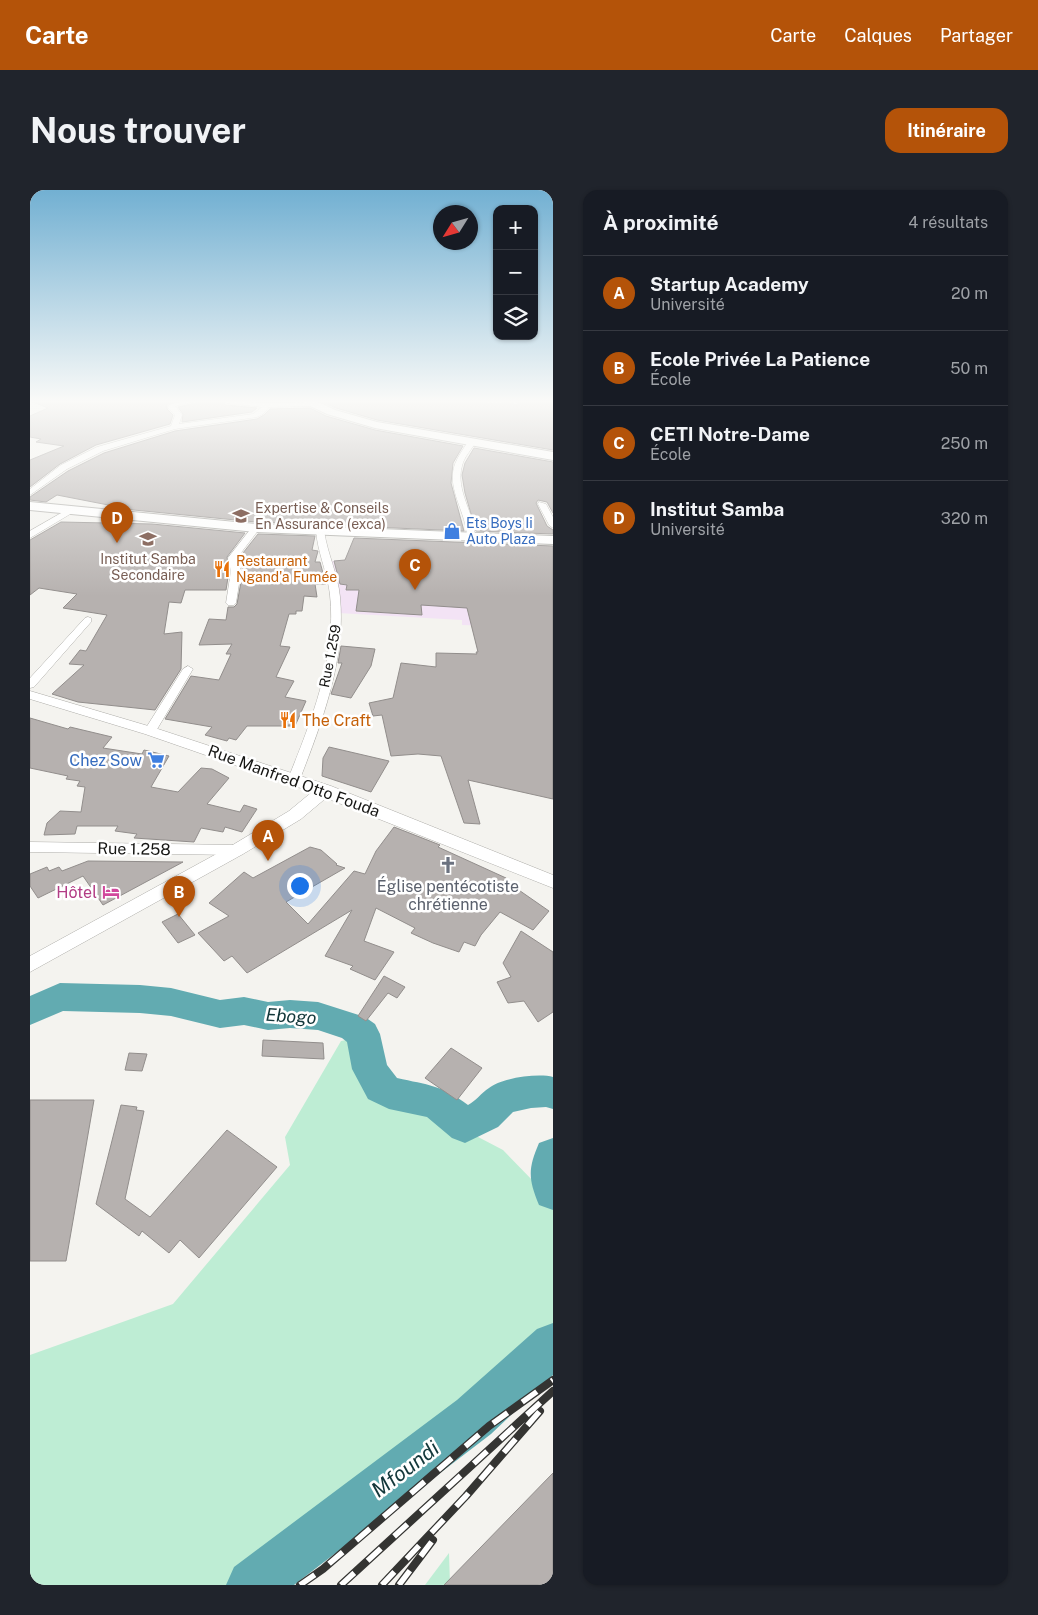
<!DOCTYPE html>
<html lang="fr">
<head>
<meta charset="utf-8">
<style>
	body { margin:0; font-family:"Public Sans",sans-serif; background:#20242c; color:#f1f3f6 }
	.controls { position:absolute; right:15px; top:15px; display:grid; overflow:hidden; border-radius:10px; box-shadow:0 1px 4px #0004 }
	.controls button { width:45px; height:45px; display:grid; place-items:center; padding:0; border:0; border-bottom:1px solid #363941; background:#171b24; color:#f1f3f6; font:25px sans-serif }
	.compass { position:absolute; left:403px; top:15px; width:45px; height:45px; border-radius:50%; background:#171b24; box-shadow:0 1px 4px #0004; rotate:233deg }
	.you { position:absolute; left:269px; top:695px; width:18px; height:18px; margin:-12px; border:4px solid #fff; border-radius:50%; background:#1a73e8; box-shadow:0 0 0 8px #1a73e833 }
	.badge { display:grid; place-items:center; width:32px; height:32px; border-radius:50%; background:#b45309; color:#fff; font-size:16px; font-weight:700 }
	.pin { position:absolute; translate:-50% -41px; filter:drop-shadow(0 1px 2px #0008) }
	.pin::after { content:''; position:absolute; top:26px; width:18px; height:15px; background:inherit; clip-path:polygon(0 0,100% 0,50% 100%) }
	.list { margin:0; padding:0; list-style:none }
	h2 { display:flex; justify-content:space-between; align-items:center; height:65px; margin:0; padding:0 20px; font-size:21px }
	h2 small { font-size:16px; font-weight:400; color:#9ea1a6 }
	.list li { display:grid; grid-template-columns:32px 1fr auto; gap:15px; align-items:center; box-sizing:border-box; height:75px; padding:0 20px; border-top:1px solid #363941 }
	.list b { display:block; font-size:19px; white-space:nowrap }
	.list p { margin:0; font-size:16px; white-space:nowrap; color:#9ea1a6 }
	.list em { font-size:16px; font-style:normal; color:#9ea1a6 }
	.icon { flex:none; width:28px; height:28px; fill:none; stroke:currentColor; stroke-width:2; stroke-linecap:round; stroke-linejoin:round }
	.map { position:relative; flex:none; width:523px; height:1395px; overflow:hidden; border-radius:15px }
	header { display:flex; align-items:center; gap:30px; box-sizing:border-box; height:70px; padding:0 25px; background:#b45309; color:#fff }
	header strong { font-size:24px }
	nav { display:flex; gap:28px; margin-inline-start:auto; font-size:18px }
	.intro { display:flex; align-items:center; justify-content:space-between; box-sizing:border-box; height:120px; padding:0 30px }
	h1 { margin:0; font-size:35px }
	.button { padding:12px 22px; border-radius:15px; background:#b45309; color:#fff; font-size:18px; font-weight:700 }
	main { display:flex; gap:30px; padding:0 30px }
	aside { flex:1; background:#171b24; border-radius:15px; box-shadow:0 1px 4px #0004 }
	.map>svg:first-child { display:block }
	.education { fill:#f3e3f5 }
	.green { fill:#beedd4 }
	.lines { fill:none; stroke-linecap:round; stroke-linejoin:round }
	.river { fill:#62abb1; fill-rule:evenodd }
	.building { fill:#b6b1af; stroke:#928e8c }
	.minor-casing { stroke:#aeada9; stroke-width:1 }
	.tertiary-casing { stroke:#aeada9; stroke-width:1 }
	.primary-casing { stroke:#aeada9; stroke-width:2 }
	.minor { fill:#fff; fill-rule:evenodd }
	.tertiary { fill:#fff; fill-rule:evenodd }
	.primary { fill:#fff; fill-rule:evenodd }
	.rail-casing { stroke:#343432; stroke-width:8 }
	.rail { stroke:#fff; stroke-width:5.5; stroke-dasharray:18; stroke-linecap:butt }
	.labels { text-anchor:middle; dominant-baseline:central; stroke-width:5; stroke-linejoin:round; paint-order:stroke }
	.far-education-label { font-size:14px; fill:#785e54; stroke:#fff; text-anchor:start }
	.far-shop-label { font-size:14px; fill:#366cbe; stroke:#fff; text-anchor:start }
	.far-food-label { font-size:14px; fill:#c56008; stroke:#fff; text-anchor:start }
	.far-street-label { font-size:14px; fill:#151513; stroke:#fff }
	.food-label { font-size:16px; fill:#c56008; stroke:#fff; text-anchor:start }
	.shop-label { font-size:16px; fill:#366cbe; stroke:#fff; text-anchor:end }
	.street-label { font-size:16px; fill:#151513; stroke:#fff }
	.worship-label { font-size:16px; fill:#5b616d; stroke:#fff }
	.hotel-label { font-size:16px; fill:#b23c85; stroke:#fff; text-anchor:end }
	.water-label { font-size:18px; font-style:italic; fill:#13373a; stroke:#fff }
	.near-water-label { font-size:21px; font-style:italic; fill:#13373a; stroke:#fff }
</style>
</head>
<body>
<header>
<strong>Carte</strong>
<nav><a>Carte</a><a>Calques</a><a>Partager</a></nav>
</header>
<div class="intro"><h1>Nous trouver</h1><a class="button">Itinéraire</a></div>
<main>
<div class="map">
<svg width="523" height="1395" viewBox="0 0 523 1395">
	<rect width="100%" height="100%" fill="#f4f3ef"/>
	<path class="education" d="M317 370 421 395 463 436 432 435V430L308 423 307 389 301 371Z"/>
	<path class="green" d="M327 848 329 864 343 896 361 909 397 913 410 920 429 937 473 960 506 994 523 1006V1155L444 1227 222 1395H0V1165L143 1114 260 975 255 947 311 851Z
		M419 1363 420 1395H395Z"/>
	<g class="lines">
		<path class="river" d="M30 793 110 795 141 798 190 810 214 807 238 812 260 810 288 812 335 827 345 834 350 844 357 875 367 888C398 895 412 895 438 915 446 911 451 903 459 898 471 888 508 883 523 887V919L516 917 501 918 483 922 468 937 435 953 422 948 397 927 359 919 338 909 322 879 317 852 312 848 288 840 260 838 238 840 214 835 190 838 141 826 110 823 33 821 0 835V806Z
			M523 948V1020L509 1015C498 988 498 979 509 953Z
			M523 1133V1185L461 1244 264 1395H196L204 1377 427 1210 507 1139Z"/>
	</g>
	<path class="building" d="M1 211H149L137 214V219L143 225 140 234 66 255 30 274 0 297V270L34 256 6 252 11 249 0 247V226L18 218Z
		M169 211H191L196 215 227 218 222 222 152 232 153 224 148 217 167 213Z
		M290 211H416L471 214 472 211 487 215 489 211 523 212V260L347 230 306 218Z
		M280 218 296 226 345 240 433 256 423 273 421 293 434 341 226 332 104 320 27 305 16 312 0 310V307L38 281 74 263 145 241 227 229 234 225 240 219Z
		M444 258 523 272V323L517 312 508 310 506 313 517 336 523 340V344L446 341 435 303 432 285 435 273Z
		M31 332 122 334 215 343 197 367 199 381 196 400H155L151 413 139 412 134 444 152 442 151 479 125 520 48 512 22 504 54 475 39 474 50 460 56 461 77 425 33 418 47 404 9 398 0 405V350Z
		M228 344 285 346 282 360 288 361 285 372H290L296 394H285L287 407 274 406 272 421H266V424H259L250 456 260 457 246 487 264 491 255 507 276 511 265 536H217L206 550 199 548 197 551 175 545 182 537 135 529 161 486 189 490 201 464H196L202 454 169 455 179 429 196 430 198 417H204L207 414 213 381 209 368Z
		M324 348 523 356V609L438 590 450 634 434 633 411 566 388 564 361 566 352 525 343 526 339 513 363 508 371 473 406 477V463L447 464 446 462H448L437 418 391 415 392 425 326 421 329 400H316L317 395 310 394 304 371 315 370Z
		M311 456 345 459 341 476 321 508 301 504 312 473H308Z
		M0 528 38 539 40 537 82 547 73 558 112 564 114 560 139 566 121 597 148 602 171 578 182 579 199 588 177 614 210 622 214 615 227 619 212 642 195 637 193 642 171 638 164 652 104 648 107 644 85 641 88 636H47L45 644 14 645 17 633 30 621 51 622 55 597 47 596 50 591 36 589 38 586 0 578Z
		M299 557 359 571 341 602 292 586 293 568Z
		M364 637 410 655 408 657 476 688 484 695 483 696 519 721 503 740 470 722 451 745 445 756 434 752 429 762 403 753 381 743 385 738 346 718 334 751 364 762 345 790 320 779 323 776 295 766 322 720 217 783 202 766 194 771 168 743 199 726 179 713 214 682 223 688 280 657 291 660 307 674 306 675 315 678 256 712 278 734 324 681 335 684 346 661Z
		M58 671 153 672 73 715 53 686 8 708 0 696V684L17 677 19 681 29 677 32 681Z
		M148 724 165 745 148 753 132 732Z
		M491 741 523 762V822L508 832 494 811 478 813 467 792 481 787 473 773Z
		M354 786 375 797 367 808 358 803 336 831 328 826Z
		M233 850 293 853 294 869 232 866Z
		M421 858 452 878 427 910 395 888Z
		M99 863 117 864 112 881 95 880Z
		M0 910H64L36 1071H0Z
		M91 915 107 917 106 920 114 921 95 1009 120 1027 197 940 247 977 169 1068 150 1050 139 1063 112 1041 109 1046 66 1014Z
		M523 1283V1395H414Z"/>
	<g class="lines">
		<g class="minor-casing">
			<path id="minor" d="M155 211H167L145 216 152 225 149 234 223 224 232 217 196 213 193 211 237 213 285 212 288 214 285 216 239 217 233 224 227 227 145 239 73 261 37 279 0 305V299L31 275 67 257 141 236 145 225 138 218 139 215Z
				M439 250 446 252C441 260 434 267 432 276 425 301 445 323 445 348L441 351 437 348C437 323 416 299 425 274 428 266 434 258 439 250Z
				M509 312 516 314 523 327V338L519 335 508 314Z
				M40 318 47 320 0 348V341Z
				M223 336 230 338 207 368 211 381 206 413 204 415H198L196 413 201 381 198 368Z
				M290 337 294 340C297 363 308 384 310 407 316 469 292 532 270 589L264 593 258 589C281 532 307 467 300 405 298 386 290 368 287 349L286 340Z
				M58 427 61 428V432L4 497 0 498V488L55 428Z
				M158 476 163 479 126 541 124 543H116L114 541 153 479Z
				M0 652 207 655 212 657 214 660 212 663 207 665 0 662Z"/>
		</g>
		<g class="tertiary-casing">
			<path id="tertiary" d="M0 501 125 538 301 596 523 685V698L296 608 271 629 213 664 0 782V766L201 656 259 621 282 602 115 544 0 509Z"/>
		</g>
		<g class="primary-casing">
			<path id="primary" d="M273 211H286L305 220 347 232 523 262V270L345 238 297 224 274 213Z
				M0 312 226 334 523 346V354L226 342 0 320Z"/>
		</g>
		<use href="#minor" class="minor"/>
		<use href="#tertiary" class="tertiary"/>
		<use href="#primary" class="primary"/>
		<g class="rail-casing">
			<path id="rail" d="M270 1395 293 1379 459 1236 523 1190
				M311 1395 523 1201
				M352 1395 436 1306 510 1221
				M369 1395 403 1350"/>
		</g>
		<use href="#rail" class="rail"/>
	</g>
	<linearGradient id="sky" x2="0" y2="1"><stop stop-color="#72b0d2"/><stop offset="0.52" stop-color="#fafaf8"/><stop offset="1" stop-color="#fafaf8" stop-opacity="0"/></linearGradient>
	<rect width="523" height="406" fill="url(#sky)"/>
	<defs>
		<g id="university-bare" transform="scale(1.35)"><path d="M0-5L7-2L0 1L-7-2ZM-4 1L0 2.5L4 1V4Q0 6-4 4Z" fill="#8d6e63" stroke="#fff" stroke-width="2.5" paint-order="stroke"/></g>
		<g id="shop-bare" transform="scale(1.35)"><path d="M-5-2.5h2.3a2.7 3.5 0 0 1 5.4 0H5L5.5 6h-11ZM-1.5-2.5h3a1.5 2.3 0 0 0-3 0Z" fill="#3f7fe0" stroke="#fff" stroke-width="2.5" paint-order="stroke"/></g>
		<g id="school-bare" transform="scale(1.35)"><path d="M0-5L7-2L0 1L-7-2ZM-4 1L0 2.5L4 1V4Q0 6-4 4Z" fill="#8d6e63" stroke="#fff" stroke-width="2.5" paint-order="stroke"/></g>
		<g id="restaurant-bare" transform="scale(1.35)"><path d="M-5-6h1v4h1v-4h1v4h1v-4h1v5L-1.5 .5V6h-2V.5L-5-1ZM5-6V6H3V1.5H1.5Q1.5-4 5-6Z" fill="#e8710a" stroke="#fff" stroke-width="2.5" paint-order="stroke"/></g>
		<g id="supermarket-bare" transform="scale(1.35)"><path d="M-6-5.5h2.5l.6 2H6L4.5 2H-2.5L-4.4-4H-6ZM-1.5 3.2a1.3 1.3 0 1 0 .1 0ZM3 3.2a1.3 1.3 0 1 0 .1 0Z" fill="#3f7fe0" stroke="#fff" stroke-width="2.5" paint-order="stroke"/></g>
		<g id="church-bare" transform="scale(1.35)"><path d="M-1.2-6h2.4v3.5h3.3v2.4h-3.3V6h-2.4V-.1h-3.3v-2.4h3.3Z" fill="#6b7280" stroke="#fff" stroke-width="2.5" paint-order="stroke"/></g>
		<g id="hotel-bare" transform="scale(1.35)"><path d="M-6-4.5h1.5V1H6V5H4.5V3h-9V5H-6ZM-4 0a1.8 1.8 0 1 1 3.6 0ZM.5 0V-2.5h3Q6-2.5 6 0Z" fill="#d1479c" stroke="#fff" stroke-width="2.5" paint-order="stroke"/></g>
	</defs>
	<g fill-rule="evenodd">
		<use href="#university-bare" x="211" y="326"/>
		<use href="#shop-bare" x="422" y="341"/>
		<use href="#school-bare" x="118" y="349"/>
		<use href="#restaurant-bare" x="192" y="379"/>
		<use href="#restaurant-bare" x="258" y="530"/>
		<use href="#supermarket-bare" x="126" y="570"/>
		<use href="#church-bare" x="418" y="675"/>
		<use href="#hotel-bare" x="81" y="702"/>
	</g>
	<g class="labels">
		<g class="far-education-label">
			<text x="225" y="318">Expertise &amp; Conseils<tspan x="225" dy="16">En Assurance (exca)</tspan></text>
			<text x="118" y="369" text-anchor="middle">Institut Samba<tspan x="118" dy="16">Secondaire</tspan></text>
		</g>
		<g class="far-shop-label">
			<text x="436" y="333">Ets Boys Ii<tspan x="436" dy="16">Auto Plaza</tspan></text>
		</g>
		<g class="far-food-label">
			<text x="206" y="371">Restaurant<tspan x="206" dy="16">Ngand'a Fumée</tspan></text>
		</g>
		<g class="far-street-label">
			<text transform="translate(300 466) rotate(-79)">Rue 1.259</text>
		</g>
		<g class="food-label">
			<text x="272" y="530">The Craft</text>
		</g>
		<g class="shop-label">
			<text x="112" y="570">Chez Sow</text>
		</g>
		<g class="street-label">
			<text transform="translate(264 591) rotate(20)">Rue Manfred Otto Fouda</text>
			<text transform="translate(104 659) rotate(1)">Rue 1.258</text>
		</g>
		<g class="worship-label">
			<text x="418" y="696">Église pentécotiste<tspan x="418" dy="18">chrétienne</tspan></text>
		</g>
		<g class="hotel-label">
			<text x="67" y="702">Hôtel</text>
		</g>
		<g class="water-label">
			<text transform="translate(261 826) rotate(4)">Ebogo</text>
		</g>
		<g class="near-water-label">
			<text transform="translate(375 1279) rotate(-37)">Mfoundi</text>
		</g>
	</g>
</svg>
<div class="controls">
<button>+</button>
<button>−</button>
<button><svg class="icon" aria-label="layers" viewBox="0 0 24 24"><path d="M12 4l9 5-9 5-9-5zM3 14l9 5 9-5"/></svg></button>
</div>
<svg class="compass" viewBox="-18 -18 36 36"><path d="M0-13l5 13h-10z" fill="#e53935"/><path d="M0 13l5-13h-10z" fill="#9ea1a6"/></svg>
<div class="you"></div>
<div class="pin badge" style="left:238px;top:671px">A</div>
<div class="pin badge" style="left:149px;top:727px">B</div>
<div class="pin badge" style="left:385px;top:400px">C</div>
<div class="pin badge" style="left:87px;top:353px">D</div>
</div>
<aside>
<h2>À proximité<small>4 résultats</small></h2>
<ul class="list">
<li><span class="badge">A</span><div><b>Startup Academy</b><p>Université</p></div><em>20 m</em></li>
<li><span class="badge">B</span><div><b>Ecole Privée La Patience</b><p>École</p></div><em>50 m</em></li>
<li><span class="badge">C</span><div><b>CETI Notre-Dame</b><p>École</p></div><em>250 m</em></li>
<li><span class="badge">D</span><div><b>Institut Samba</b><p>Université</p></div><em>320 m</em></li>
</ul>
</aside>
</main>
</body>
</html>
